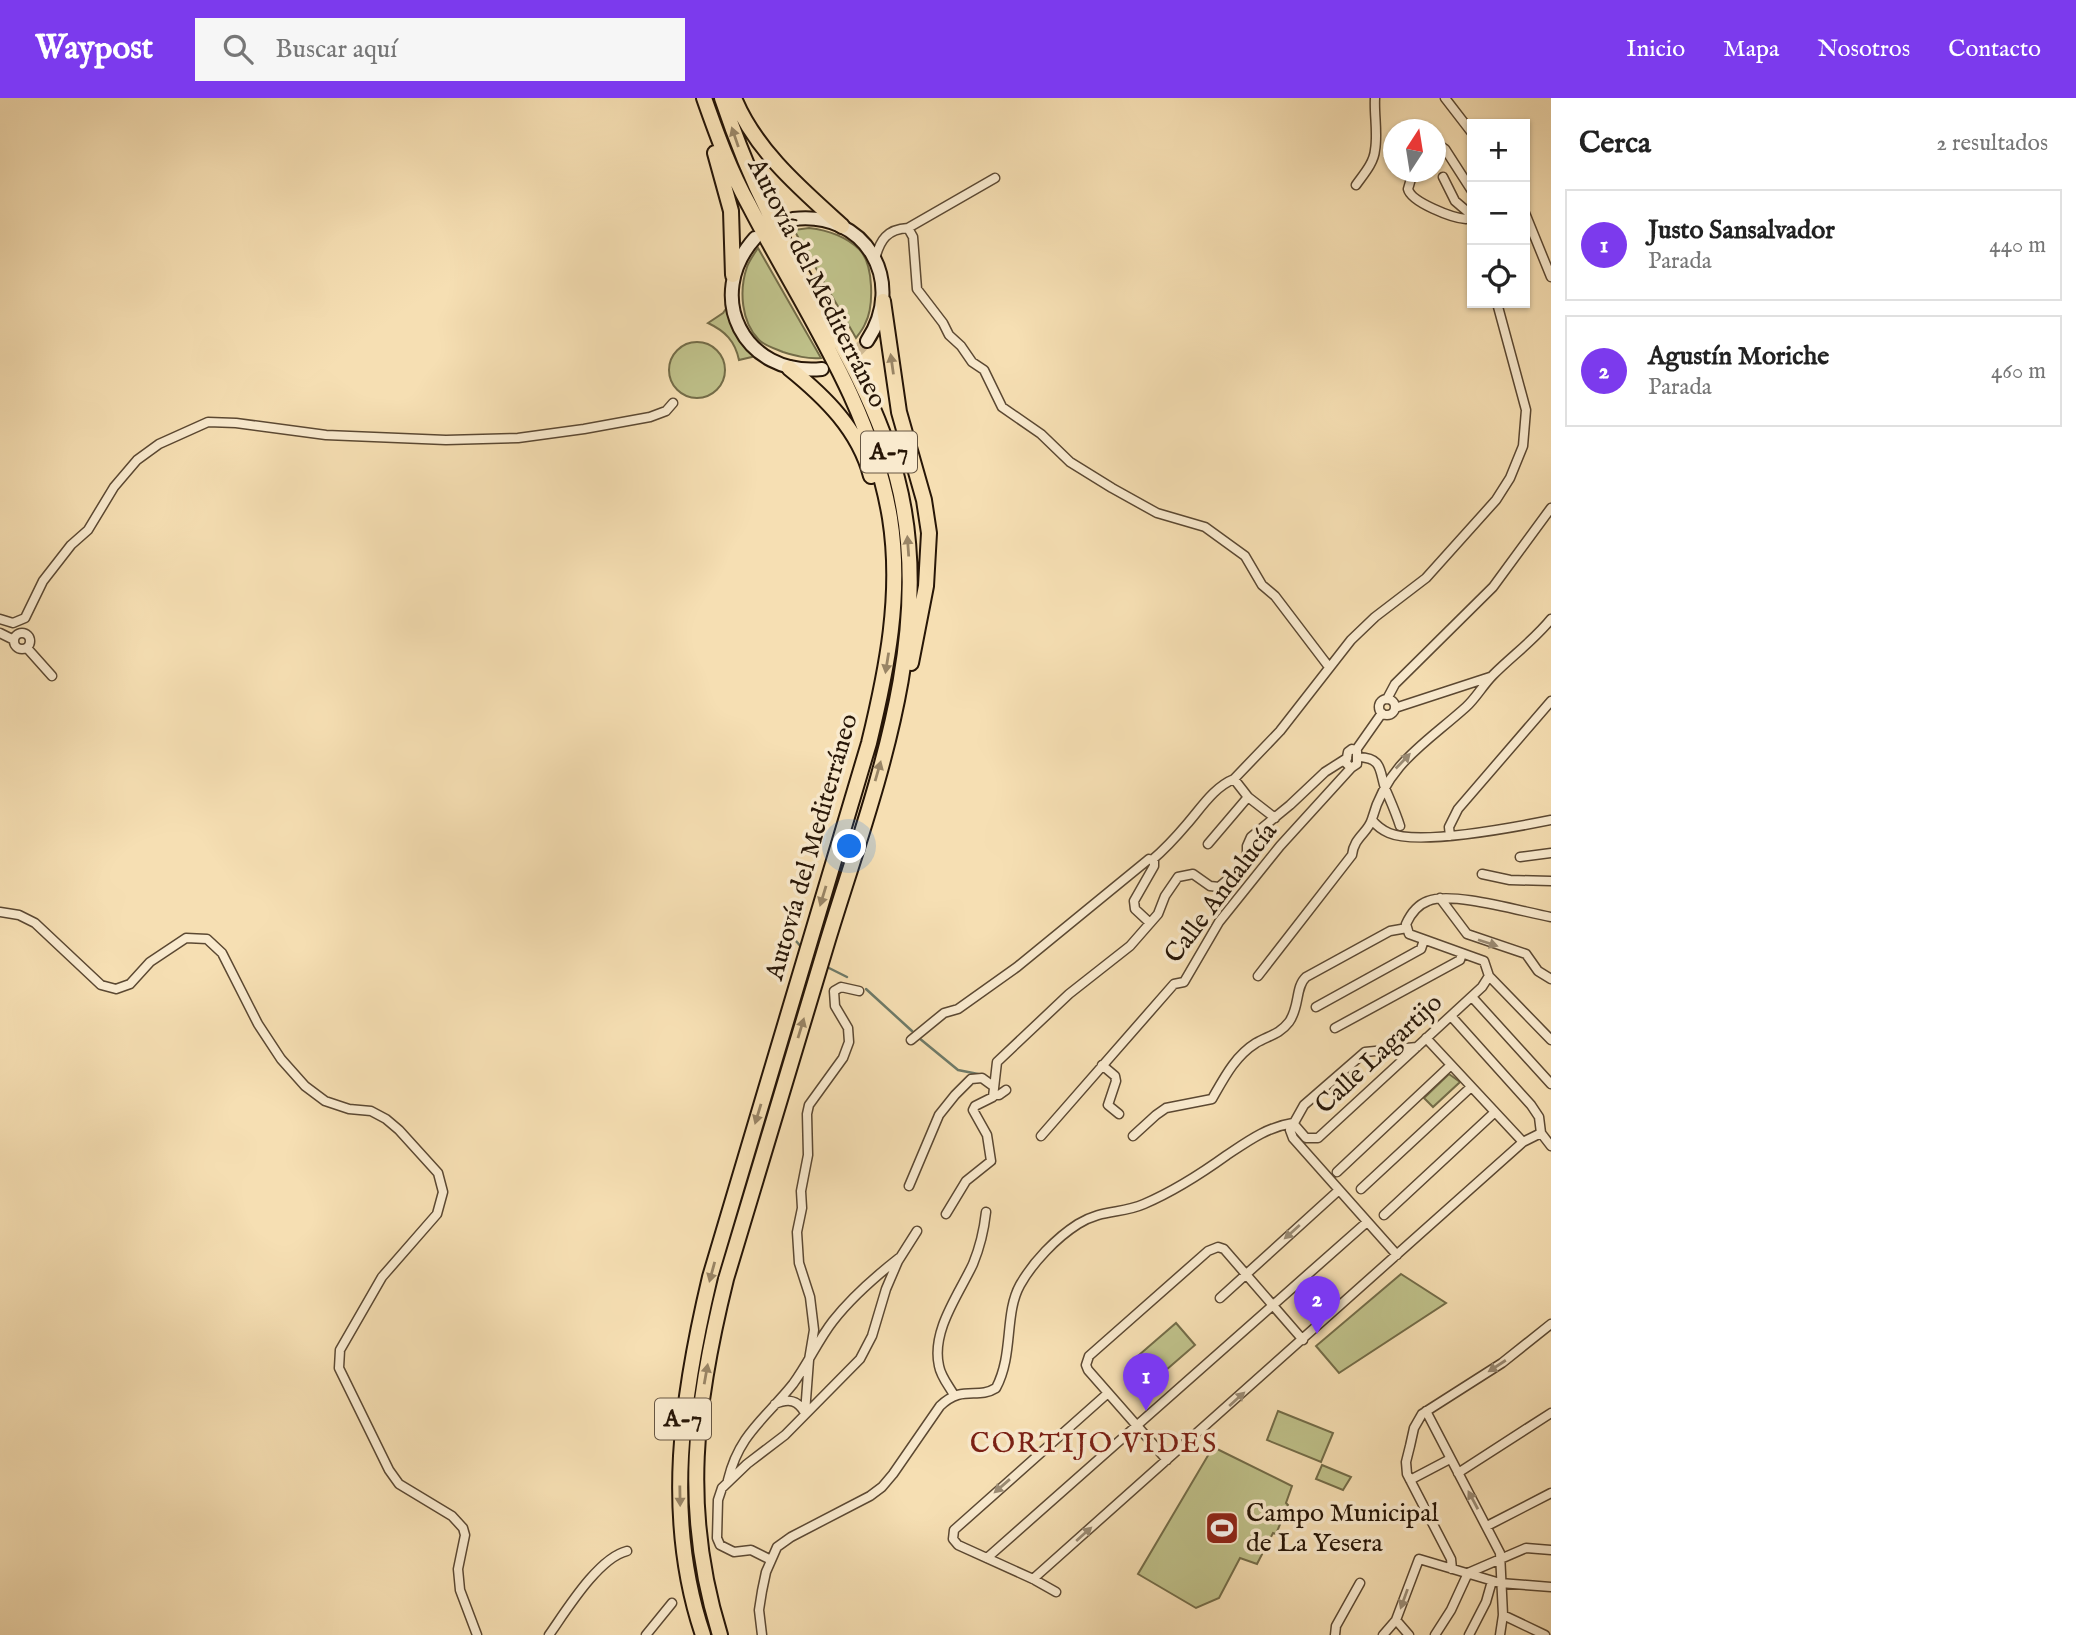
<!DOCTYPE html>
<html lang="es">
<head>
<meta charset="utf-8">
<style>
	body { margin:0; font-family:"IM FELL English",serif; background:#f6f6f6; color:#222 }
	.controls { position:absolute; right:21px; top:21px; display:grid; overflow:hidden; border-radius:0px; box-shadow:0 2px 5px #0004 }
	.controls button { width:63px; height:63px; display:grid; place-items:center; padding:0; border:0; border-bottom:2px solid #e0e0e0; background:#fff; color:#222; font:35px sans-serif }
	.compass { position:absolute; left:1383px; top:21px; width:63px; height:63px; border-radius:50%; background:#fff; box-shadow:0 2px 5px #0004; rotate:12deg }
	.you { position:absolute; left:850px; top:749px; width:24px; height:24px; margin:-18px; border:5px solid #fff; border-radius:50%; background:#1a73e8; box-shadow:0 0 0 10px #1a73e833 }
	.badge { display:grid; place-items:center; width:46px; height:46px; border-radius:50%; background:#7c3aed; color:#fff; font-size:23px; font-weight:700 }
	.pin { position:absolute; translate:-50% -58px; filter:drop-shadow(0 2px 4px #0008) }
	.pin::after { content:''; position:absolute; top:37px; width:24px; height:21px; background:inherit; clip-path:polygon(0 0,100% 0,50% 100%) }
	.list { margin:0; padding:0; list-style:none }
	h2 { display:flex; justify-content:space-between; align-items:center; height:91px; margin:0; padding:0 28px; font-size:30px }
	h2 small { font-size:23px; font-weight:400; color:#767676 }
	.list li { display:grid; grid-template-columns:46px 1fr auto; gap:21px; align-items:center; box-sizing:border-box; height:112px; margin:0 14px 14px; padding:0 14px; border:2px solid #e0e0e0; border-radius:0px }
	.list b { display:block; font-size:26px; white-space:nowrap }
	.list p { margin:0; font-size:23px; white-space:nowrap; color:#767676 }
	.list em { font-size:23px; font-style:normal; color:#767676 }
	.icon { flex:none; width:38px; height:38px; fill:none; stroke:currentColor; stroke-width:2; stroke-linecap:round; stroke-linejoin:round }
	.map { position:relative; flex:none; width:1551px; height:1537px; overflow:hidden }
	header { display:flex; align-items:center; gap:42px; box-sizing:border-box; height:98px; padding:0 35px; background:#7c3aed; color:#fff }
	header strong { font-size:33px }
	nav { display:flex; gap:38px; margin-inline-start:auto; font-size:24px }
	.search { width:490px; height:63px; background:#f6f6f6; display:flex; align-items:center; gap:18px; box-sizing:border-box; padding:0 24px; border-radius:0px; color:#767676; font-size:26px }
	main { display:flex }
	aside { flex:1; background:#fff }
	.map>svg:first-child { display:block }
	.green { fill:#bfc18a; stroke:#736c48; stroke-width:2 }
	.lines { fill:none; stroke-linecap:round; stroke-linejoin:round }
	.stream { stroke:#6e7a68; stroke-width:2.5 }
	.secondary-tunnel { stroke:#cdb791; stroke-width:12; stroke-dasharray:12 6; stroke-linecap:butt }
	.street-casing { stroke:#5b4832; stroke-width:11 }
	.secondary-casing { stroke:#271607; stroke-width:16 }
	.highway-casing { stroke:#271607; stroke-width:18 }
	.street { stroke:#f9eace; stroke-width:8 }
	.secondary { stroke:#f9eace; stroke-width:12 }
	.highway { stroke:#f6dfb3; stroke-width:14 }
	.oneway { fill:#998566 }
	.oneway2 { fill:#9a8b74 }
	.labels { text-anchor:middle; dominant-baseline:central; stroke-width:7; stroke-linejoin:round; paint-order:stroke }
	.shield { fill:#f9eace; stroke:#665643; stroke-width:2 }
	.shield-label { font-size:24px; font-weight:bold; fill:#271607 }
	.street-label { font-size:26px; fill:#271607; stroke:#f9eace }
	.poi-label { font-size:26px; fill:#271607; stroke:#f9eace; text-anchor:start }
	.neighbourhood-label { font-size:28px; letter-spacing:2px; fill:#7a1f14; stroke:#f9eace }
</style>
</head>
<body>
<header>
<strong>Waypost</strong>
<div class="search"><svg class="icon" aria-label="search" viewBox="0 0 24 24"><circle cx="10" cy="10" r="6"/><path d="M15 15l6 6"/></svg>Buscar aquí</div>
<nav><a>Inicio</a><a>Mapa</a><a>Nosotros</a><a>Contacto</a></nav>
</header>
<main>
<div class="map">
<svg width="1551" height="1537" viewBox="0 0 1551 1537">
	<rect width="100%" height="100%" fill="#f6dfb3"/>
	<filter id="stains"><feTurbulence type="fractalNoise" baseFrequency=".00286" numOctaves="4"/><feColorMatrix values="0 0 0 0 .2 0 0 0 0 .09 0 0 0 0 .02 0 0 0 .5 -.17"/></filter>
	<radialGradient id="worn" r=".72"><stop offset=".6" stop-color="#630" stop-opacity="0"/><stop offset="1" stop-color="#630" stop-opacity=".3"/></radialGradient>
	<path class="green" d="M809 130C827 132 845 138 859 151 874 166 874 209 865 226 863 231 859 236 856 240L794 132Z
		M758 150 821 260C807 261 796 258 783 254 776 251 764 247 759 242 741 224 739 192 747 169 749 163 754 156 758 150Z
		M728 208 756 258 739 262C735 243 725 233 708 225L723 215Z
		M669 272a28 28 0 1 1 56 0a28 28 0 1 1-56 0Z
		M1449 976 1460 984 1433 1009 1424 1000Z
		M1401 1176 1446 1205 1339 1275 1316 1248Z
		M1176 1225 1195 1247 1151 1285 1132 1263Z
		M1278 1313 1333 1335 1321 1364 1267 1342Z
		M1213 1349 1292 1388 1286 1405 1288 1407 1276 1436 1273 1435 1257 1466 1240 1460 1219 1500 1196 1510 1138 1476Z
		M1322 1367 1351 1379 1343 1392 1316 1381Z"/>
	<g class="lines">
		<path class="stream" d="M796 843 803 851
			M825 868 847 879
			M866 891 912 933
			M919 940 958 972 978 976"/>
		<path class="secondary-tunnel" d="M822 271 852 258 867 243"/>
		<g class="street-casing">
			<path id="street" d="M1445 0 1472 35
				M1436 45 1445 51 1472 93
				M1413 74 1408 91C1411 104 1452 120 1466 121
				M1443 79 1455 103 1469 115
				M1356 87C1363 77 1374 65 1375 52 1378 35 1374 17 1375 0
				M1525 115 1551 179
				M908 130 913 139 917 191 943 225 949 237 961 248 972 264 984 272 1002 309 1041 336 1070 364 1112 390 1157 415 1205 429 1245 458 1262 487 1275 498 1329 569
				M875 161C880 142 887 131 908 130L995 80
				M0 521 13 525 25 520 43 483 71 447 88 432 114 389 137 362 159 346 208 324 236 325 326 337 446 342 518 340 584 331 650 319 666 313 673 305
				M14 543a8 8 0 1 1 16 0a8 8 0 1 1-16 0Z
				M0 535 14 542
				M27 550 52 578
				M1387 601 1395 586 1493 489 1551 410
				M1379 609a8 8 0 1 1 16 0a8 8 0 1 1-16 0Z
				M1395 610 1490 579
				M1352 651 1357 653V666L1351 670 1346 665 1348 654Z
				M1356 652 1382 615
				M1358 659C1383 660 1379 672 1385 690 1390 702 1396 715 1400 728
				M1234 681 1248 699 1275 720
				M1372 722C1376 727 1382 732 1389 735 1419 748 1516 729 1551 722
				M1450 738 1449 729 1458 711 1551 603
				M1208 746 1248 699
				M1520 759 1551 755
				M1152 762C1165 751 1176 739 1187 726 1201 710 1214 689 1234 681L1280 633 1351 542 1375 519 1426 480 1496 402 1510 380 1523 348 1526 312 1497 205
				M1482 776 1510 782 1551 783
				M1440 800 1467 836 1526 856 1538 873 1551 881
				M0 814 19 817 35 825 101 887 116 891 130 886 150 864 186 840 207 841 222 855 258 926 281 961 305 988 325 1003 349 1011 371 1013 386 1021 399 1032 438 1075 443 1094 437 1116 382 1179 340 1252 339 1270 389 1372 399 1386 452 1418 463 1430 465 1437 458 1471 460 1492 477 1537
				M1258 878 1352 757C1354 739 1368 735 1372 721 1387 666 1426 645 1466 609 1476 600 1483 587 1493 577 1512 558 1534 542 1551 521
				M1489 878 1484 863 1409 836 1406 826C1411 815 1417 807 1428 803 1452 793 1523 814 1551 819
				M1489 878 1551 942
				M1472 899 1551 986
				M1316 909 1421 851 1424 842
				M1451 918 1531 1007 1539 1019 1541 1035
				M1335 930 1460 862 1462 855
				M1426 940 1523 1044
				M911 942 944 915 958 911 1017 869 1149 761 1154 763V768L1134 803 1135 811 1150 825
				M1102 967 1115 978 1116 983 1108 1007 1119 1016
				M994 997H999L1006 992
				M1293 1025 1306 1040H1318L1482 889 1489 878
				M1541 1035 1551 1048
				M1041 1038 1174 886 1184 884 1219 824 1280 748 1351 670
				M1133 1038 1156 1017 1166 1010 1212 1001C1224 980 1235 958 1256 945 1268 938 1280 936 1289 924 1300 909 1295 889 1306 879L1390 833 1407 830
				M1337 1074 1451 967
				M909 1088 939 1017 955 997 971 981 982 980 993 988
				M1361 1091 1471 989
				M946 1116 966 1083 991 1063 987 1037 973 1012 975 1008 993 999 997 964 1069 896 1130 848 1158 816 1165 798 1178 779 1193 776 1210 788 1219 789 1247 765V748L1251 739 1290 707 1325 674 1347 660
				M1384 1117 1495 1014
				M1397 1157 1293 1040 1290 1032 1304 1007 1365 954 1417 949
				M1220 1200 1339 1092
				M954 1297C949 1288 941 1279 939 1268 931 1233 959 1196 973 1166 980 1149 984 1132 986 1114
				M775 1306C789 1300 798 1302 805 1315L809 1262 814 1232 810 1199 799 1165 797 1134 802 1110 801 1093 808 1057 807 1016 809 1007 843 960 849 944 848 930 835 908 834 893 841 889 859 893
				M1426 1313 1500 1455 1503 1517 1500 1537
				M1167 1362 1088 1272 1086 1267 1089 1258 1208 1153 1218 1149 1224 1151 1303 1242
				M1458 1375 1551 1315
				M728 1382C739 1336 765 1321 793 1286 808 1266 818 1242 833 1223 851 1200 876 1178 899 1160
				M1410 1382 1450 1361
				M1487 1428 1551 1395
				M987 1460 1367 1124
				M771 1462 751 1452 734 1454 720 1447 717 1440 718 1402 722 1390 747 1366 785 1337 860 1261 872 1238 886 1191 898 1163 917 1133
				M1452 1471 1451 1461 1407 1376 1406 1364 1410 1348 1414 1330 1422 1316 1502 1265 1551 1226
				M1033 1481 1523 1044 1541 1035
				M1056 1494 1033 1481 958 1447 953 1441 954 1432 1108 1295
				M1503 1517 1545 1537
				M1396 1522 1409 1537
				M549 1537C566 1513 598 1460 627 1453
				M646 1537 672 1505
				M762 1537 759 1512 762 1493 766 1474 777 1449 791 1439 870 1398 882 1389 893 1376 940 1308C963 1286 977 1302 996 1290 1014 1256 1004 1216 1020 1187 1033 1164 1056 1140 1078 1126 1102 1111 1121 1116 1144 1106 1172 1094 1202 1075 1227 1057 1248 1043 1267 1029 1293 1025
				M1335 1537 1336 1528 1360 1485
				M1383 1537 1396 1522 1419 1461 1500 1485 1551 1489
				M1435 1537 1451 1512 1468 1475 1526 1450 1551 1452
				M1469 1537 1486 1504 1492 1483"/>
		</g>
		<g class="secondary-casing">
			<path id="secondary" d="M793 121C865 112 907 183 867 243
				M755 140C703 198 744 279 822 271"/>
		</g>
		<g class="highway-casing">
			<path id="highway" d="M734 0C755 52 801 91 842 128
				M715 55 731 113 733 177
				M883 203 899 314 924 402 929 435 926 488 911 565
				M789 270C825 299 859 332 871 378
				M703 1537C663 1419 682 1297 710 1179L869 645C887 571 902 496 890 420 871 305 801 208 749 107 730 73 717 37 704 0
				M720 1537C681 1411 695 1306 726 1181 760 1069 794 957 827 845 872 697 938 536 897 380 873 286 816 207 772 121 752 82 736 42 722 0"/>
		</g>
		<use href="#street" class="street"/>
		<use href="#secondary" class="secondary"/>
		<use href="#highway" class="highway"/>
	</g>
	<defs><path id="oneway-solid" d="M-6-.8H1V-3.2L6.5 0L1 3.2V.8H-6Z" transform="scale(1.75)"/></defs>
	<g class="oneway">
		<use href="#oneway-solid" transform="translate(735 39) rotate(-109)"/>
		<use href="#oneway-solid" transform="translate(892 266) rotate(-98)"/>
		<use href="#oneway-solid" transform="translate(908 448) rotate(-94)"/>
		<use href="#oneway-solid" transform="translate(887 565) rotate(99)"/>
		<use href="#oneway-solid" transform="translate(878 673) rotate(-74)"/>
		<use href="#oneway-solid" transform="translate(823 798) rotate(107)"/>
		<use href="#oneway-solid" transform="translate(801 930) rotate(-73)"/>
		<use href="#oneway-solid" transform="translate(758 1016) rotate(107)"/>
		<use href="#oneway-solid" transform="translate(712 1174) rotate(105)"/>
		<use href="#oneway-solid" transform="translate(706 1276) rotate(-80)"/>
		<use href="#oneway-solid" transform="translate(680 1398) rotate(89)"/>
	</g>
	<g class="oneway2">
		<use href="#oneway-solid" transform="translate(1403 663) rotate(-46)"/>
		<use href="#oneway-solid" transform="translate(1488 845) rotate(18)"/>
		<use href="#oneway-solid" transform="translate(1292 1134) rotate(138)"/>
		<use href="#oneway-solid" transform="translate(1497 1268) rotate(147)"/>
		<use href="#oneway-solid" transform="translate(1237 1301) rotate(-42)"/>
		<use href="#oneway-solid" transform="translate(1002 1388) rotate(139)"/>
		<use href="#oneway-solid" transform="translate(1473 1402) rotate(-118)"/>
		<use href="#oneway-solid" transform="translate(1084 1436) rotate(-42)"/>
		<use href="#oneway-solid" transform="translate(1404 1501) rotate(110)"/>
	</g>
	<defs>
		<g id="stadium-square" transform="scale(1.75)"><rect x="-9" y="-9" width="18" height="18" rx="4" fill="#8f2418" stroke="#f9eace"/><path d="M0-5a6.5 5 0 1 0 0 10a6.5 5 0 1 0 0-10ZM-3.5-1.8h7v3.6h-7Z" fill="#fff"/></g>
	</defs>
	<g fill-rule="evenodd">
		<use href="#stadium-square" x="1222" y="1430"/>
	</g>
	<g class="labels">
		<g class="shield">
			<rect x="861" y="333.5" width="56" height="41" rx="5"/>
			<rect x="655" y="1300.5" width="56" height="41" rx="5"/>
		</g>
		<g class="shield-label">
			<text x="889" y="354">A-7</text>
			<text x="683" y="1321">A-7</text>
		</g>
		<g class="street-label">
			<text transform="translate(817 185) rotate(63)">Autovía del Mediterráneo</text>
			<text transform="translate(812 749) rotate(-74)">Autovía del Mediterráneo</text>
			<text transform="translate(1221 795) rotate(-53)">Calle Andalucía</text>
			<text transform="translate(1379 956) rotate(-43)">Calle Lagartijo</text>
		</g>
		<g class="poi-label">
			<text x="1246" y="1415">Campo Municipal<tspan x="1246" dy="30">de La Yesera</tspan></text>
		</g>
		<g class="neighbourhood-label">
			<text x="1094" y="1346">CORTIJO VIDES</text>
		</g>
	</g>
	<rect width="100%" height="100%" filter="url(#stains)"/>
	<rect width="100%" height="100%" fill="url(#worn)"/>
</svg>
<div class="controls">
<button>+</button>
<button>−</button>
<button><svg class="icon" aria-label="locate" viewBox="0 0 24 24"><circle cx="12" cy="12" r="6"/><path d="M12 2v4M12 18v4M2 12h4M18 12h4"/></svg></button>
</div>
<svg class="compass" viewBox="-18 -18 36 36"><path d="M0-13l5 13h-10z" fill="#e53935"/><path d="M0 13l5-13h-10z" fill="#767676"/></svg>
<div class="you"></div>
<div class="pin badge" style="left:1146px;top:1313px">1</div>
<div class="pin badge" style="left:1317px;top:1236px">2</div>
</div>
<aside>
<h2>Cerca<small>2 resultados</small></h2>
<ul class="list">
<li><span class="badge">1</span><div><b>Justo Sansalvador</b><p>Parada</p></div><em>440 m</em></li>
<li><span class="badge">2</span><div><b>Agustín Moriche</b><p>Parada</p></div><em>460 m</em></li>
</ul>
</aside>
</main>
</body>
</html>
